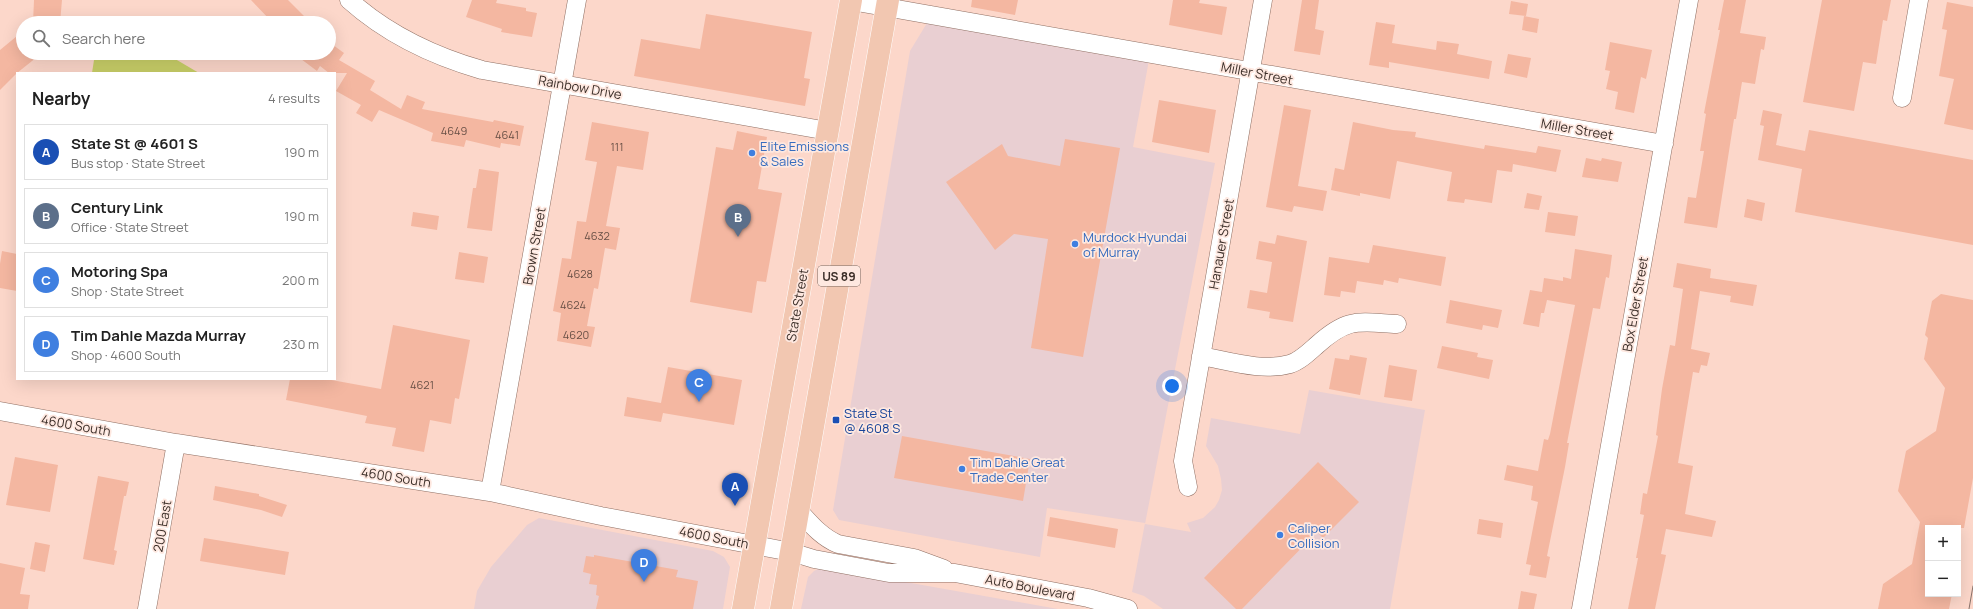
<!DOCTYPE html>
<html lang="en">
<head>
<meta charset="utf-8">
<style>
	body { margin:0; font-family:Manrope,sans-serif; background:#f6f6f6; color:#222 }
	.controls { position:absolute; right:12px; bottom:12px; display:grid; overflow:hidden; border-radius:0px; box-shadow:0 4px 16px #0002 }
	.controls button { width:36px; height:36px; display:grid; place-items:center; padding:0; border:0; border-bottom:1px solid #e0e0e0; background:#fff; color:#222; font:20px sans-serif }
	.you { position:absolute; left:1172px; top:386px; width:14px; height:14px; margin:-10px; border:3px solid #fff; border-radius:50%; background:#1a73e8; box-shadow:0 0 0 6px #1a73e833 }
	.badge { display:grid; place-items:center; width:26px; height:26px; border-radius:50%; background:#b45309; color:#fff; font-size:13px; font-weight:700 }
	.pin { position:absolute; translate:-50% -33px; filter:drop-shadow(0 1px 2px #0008) }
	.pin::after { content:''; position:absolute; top:21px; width:14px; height:12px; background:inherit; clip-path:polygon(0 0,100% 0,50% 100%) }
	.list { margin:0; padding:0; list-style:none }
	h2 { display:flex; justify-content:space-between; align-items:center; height:52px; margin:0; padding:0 16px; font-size:17px }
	h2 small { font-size:13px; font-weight:400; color:#767676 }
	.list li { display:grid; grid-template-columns:26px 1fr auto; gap:12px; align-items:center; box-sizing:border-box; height:56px; margin:0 8px 8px; padding:0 8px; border:1px solid #e0e0e0; border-radius:0px }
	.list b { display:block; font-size:15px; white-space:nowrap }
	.list p { margin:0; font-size:13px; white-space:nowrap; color:#767676 }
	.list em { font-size:13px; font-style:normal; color:#767676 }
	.icon { flex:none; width:22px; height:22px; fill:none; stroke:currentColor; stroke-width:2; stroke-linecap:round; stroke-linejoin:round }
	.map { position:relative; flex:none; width:1973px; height:609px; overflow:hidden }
	.search { position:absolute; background:#fff; box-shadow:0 4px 16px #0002; left:16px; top:16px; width:320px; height:44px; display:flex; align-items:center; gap:10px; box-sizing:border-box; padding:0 14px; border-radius:22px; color:#767676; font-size:15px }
	.panel { position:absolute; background:#fff; box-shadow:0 4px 16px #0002; left:16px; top:72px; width:320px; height:308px; border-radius:0px }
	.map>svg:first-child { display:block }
	.commercial { fill:#e9cfd2 }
	.green { fill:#c9cf68 }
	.building { fill:#f4b7a1 }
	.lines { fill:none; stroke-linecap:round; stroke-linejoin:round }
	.minor-casing { stroke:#8f6f63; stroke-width:19 }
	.major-casing { stroke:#fff; stroke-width:23 }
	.minor { stroke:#fff; stroke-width:18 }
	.major { stroke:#f2c7b1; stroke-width:22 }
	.tram { stroke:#887169; stroke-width:1 }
	.shop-dot { fill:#3f7fe0; stroke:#fee8e0; stroke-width:1.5 }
	.transit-dot { fill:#1a4fb4; stroke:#fee8e0; stroke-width:1.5 }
	.labels { text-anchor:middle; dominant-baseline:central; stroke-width:3.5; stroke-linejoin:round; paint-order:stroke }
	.number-label { font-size:11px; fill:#695046 }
	.shield { fill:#fee8e0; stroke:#76665f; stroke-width:1 }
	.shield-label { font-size:12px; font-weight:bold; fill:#3b2e28 }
	.street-label { font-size:13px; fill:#3b2e28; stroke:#fee8e0 }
	.shop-label { font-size:13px; fill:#366cbe; stroke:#fee8e0; text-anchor:start }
	.transit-label { font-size:13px; fill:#164399; stroke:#fee8e0; text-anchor:start }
</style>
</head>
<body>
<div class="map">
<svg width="1973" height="609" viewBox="0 0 1973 609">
	<rect width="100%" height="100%" fill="#fcd7ca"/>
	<path class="commercial" d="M927 23 1149 60 1133 147 1215 163 1145 524 1191 532 1187 523 1203 518 1215 507 1219 500 1222 490 1221 479 1218 466 1206 446 1211 418 1300 434 1309 390 1425 410 1390 609H1163L1144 596 1132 592 1145 523 1047 508 1040 557 839 520 833 510 910 51Z
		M539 518 713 551 724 557 730 567 723 609H474L477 591 491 567 527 525Z
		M820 568 832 569 1058 609H801L808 577 814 571Z"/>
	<path class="green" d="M112 53H165L199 73H92L94 60Z"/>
	<path class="building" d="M34 0H62L60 23H33Z
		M251 0H288L311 23H273Z
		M472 0H497L496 3 526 8V11L537 13 532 37 501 32 502 29 466 17Z
		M972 0H1018L1015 15 971 7Z
		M1173 0H1200L1199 3 1227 7 1222 35 1169 25Z
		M1302 0H1319L1315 29 1324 31 1320 55 1294 51Z
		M1724 0H1746L1740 33 1766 37 1764 50 1761 49 1755 84 1742 82 1736 119H1734L1717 228 1684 223 1688 197 1696 198 1704 151H1700L1706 114 1704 113 1720 30H1718Z
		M1822 0H1891L1887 21 1883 20 1876 64 1863 62 1854 111 1803 102Z
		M1511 1 1528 4 1526 16 1509 14Z
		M1947 2 1973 7V130L1944 124 1954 79 1939 76 1947 30 1942 29Z
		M706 14 812 32 804 78 810 79 805 106 634 76 641 39 700 49Z
		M1524 16 1539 19 1537 33 1522 30Z
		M1376 22 1395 25 1392 43 1436 50 1437 41 1459 44 1457 54 1492 61 1489 79 1389 62V68L1369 65Z
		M17 36 23 43V53H42L17 73 0 90V50Z
		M329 42 344 53 339 60 375 81 370 90 401 109 407 95 425 102 422 109 493 122 494 120 524 126 520 146 501 143 500 148 466 140 464 147 431 141 433 133 379 110 372 122 356 113 361 105 336 91 347 73H329L320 66 317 71 293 53H329Z
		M1610 42 1652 50 1646 79 1641 77 1634 113 1615 109 1618 92 1606 89 1610 71 1605 70Z
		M1508 54 1531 58 1527 78 1504 73Z
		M1159 100 1216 110 1209 153 1152 142Z
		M1284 105 1311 110 1298 186 1327 191 1323 211 1294 206 1292 212 1266 207Z
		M1763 110 1782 114 1776 145 1805 151 1809 130 1973 160V245L1795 212 1802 169 1758 160 1764 126 1760 125Z
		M592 122 649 132 643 170 617 166 606 226 620 228 616 250 605 248 598 289 594 288 587 326 595 327 591 347 557 341 561 313 553 311 562 258 571 259 577 221 586 222 597 162 585 160Z
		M1353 122 1393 130 1416 132 1415 137 1484 149 1485 145 1536 153 1538 146 1561 150 1556 172 1513 164 1512 172 1497 170 1492 203 1465 199 1464 203 1447 201 1452 172 1397 161 1390 199 1360 193V196L1331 190 1335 168 1344 170Z
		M737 131 767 137 758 189 782 193 766 282 757 281 752 313 690 302 716 147 733 150Z
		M1065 139 1120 148 1083 357 1031 348 1048 239 1014 234 995 250 946 182 1002 144 1008 156 1060 166Z
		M1586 158 1601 161 1602 158 1622 162 1618 182 1582 177Z
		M479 169 499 172 492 231 467 228 473 188H476Z
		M1527 193 1542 196 1539 210 1524 208Z
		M1747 199 1765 203 1762 221 1744 217Z
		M413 212 439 216 437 230 411 226Z
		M1548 212 1578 216 1575 236 1545 232Z
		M1277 235 1307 241 1293 322 1269 318 1270 312 1247 308 1250 290 1267 293 1272 262 1256 259 1259 241 1275 244Z
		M1373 245 1446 257 1441 286 1399 278 1398 283 1384 280 1383 285 1357 281 1355 293 1341 291 1340 297 1324 295 1329 257 1369 263Z
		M1575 249 1612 255 1609 278 1606 277 1600 309 1593 308 1567 443H1569L1565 467 1547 556 1550 557 1546 578 1529 575 1531 565 1526 564 1538 502 1531 500 1533 486 1504 480 1507 465 1538 471 1544 439 1548 440 1550 434 1575 305 1547 300 1544 313H1541L1539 327 1523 324 1530 290 1542 292 1544 278 1563 281V277L1571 279Z
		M2 251 17 254V291L0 288V264Z
		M459 252 488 257 484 283 455 279Z
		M1677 263 1711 269 1710 278 1757 285 1753 306 1730 302 1731 296 1700 291 1691 349 1710 353 1707 366 1701 365 1699 373 1693 372 1678 463 1693 466 1685 514 1716 521 1712 537 1666 529 1661 554 1666 555 1655 609H1628L1638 558H1636L1644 515 1640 514 1643 493 1647 494 1658 436 1656 435 1662 389 1670 345 1675 346 1683 289 1673 287Z
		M1941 294 1973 300V478L1964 528H1928V594H1952L1949 609H1878L1883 584 1912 564 1920 522 1898 491 1906 451 1936 431 1945 388 1924 359 1928 338 1925 335 1932 301Z
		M1450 300 1502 310 1498 328 1483 325 1482 330 1446 323Z
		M393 325 470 340 459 399 455 398 451 424 430 420 424 452 392 446 396 428 365 423 367 416 286 400 290 379H326L381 389Z
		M1442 346 1478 353 1477 357 1493 360 1489 379 1437 368Z
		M1350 355 1367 358 1360 395 1329 389 1335 358 1349 360Z
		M1389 365 1417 370 1412 401 1384 397Z
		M668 367 742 380 734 425 663 413 661 422 624 416 627 397 661 403Z
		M902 436 1030 459 1023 501 894 478Z
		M15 457 58 465 50 512 6 505Z
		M1318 462 1359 502 1323 538 1317 532 1242 609H1236L1204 578Z
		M98 476 129 482 126 496H124L114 550 117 551 114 565 83 559Z
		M215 486 259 494V496L287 505 282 517 261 510 213 500Z
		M1050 517 1118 529 1115 548 1047 536Z
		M1479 519 1503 523 1501 538 1477 534Z
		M204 538 289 552 285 575 200 561Z
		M35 542 50 545 45 572 30 569Z
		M594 555 678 570 676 577 698 581 693 609H596L599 596 596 595 597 585 589 584 591 574 583 572 586 556 594 557Z
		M0 563 25 568 20 594 30 595 28 609H0Z
		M1521 591 1537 594 1534 609H1518Z"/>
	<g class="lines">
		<g class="minor-casing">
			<path id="minor" d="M349 0C387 34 433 56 482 70L828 131
				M851 1 1664 144
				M1902 98 1919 0
				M1201 356C1229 361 1262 372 1290 364 1300 361 1309 352 1317 345 1348 317 1358 322 1397 324
				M0 411 176 443 490 492 601 516 791 552 814 559 889 573H955L1088 598 1128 609
				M1188 487 1183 461 1263 0
				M490 492 577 0
				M798 510C810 523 821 537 838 544L914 558 944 569
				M147 609 176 443
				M1581 609 1689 0"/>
		</g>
		<g class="major-casing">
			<path id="major" d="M743 609 851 0
				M781 609 888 0"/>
		</g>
		<use href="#minor" class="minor"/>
		<use href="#major" class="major"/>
		<path class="tram" d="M1969 609 1973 586"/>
	</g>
	<g class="shop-dot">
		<circle cx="752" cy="153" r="4"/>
		<circle cx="1075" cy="244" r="4"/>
		<circle cx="962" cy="469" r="4"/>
		<circle cx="1280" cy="535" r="4"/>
	</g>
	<rect class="transit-dot" x="832" y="416" width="8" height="8" rx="2"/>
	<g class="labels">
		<g class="number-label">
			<text x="454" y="130">4649</text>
			<text x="507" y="134">4641</text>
			<text x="617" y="146">111</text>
			<text x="597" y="235">4632</text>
			<text x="580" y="273">4628</text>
			<text x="573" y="304">4624</text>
			<text x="576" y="334">4620</text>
			<text x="422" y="384">4621</text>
		</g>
		<rect class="shield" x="818" y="266" width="42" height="20" rx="3"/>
		<g class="shield-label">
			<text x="839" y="276">US 89</text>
		</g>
		<g class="street-label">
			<text transform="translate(1257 73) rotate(11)">Miller Street</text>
			<text transform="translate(580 87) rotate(10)">Rainbow Drive</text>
			<text transform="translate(1577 129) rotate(10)">Miller Street</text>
			<text transform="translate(1221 244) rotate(-80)">Hanauer Street</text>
			<text transform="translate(534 246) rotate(-80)">Brown Street</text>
			<text transform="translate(1635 304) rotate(-80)">Box Elder Street</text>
			<text transform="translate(797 305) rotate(-80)">State Street</text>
			<text transform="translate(76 425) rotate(10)">4600 South</text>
			<text transform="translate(396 477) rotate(9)">4600 South</text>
			<text transform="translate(162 526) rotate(-80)">200 East</text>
			<text transform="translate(714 537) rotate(11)">4600 South</text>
			<text transform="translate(1030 587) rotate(11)">Auto Boulevard</text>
		</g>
		<g class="shop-label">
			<text x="760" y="146">Elite Emissions<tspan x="760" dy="15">&amp; Sales</tspan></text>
			<text x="1083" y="237">Murdock Hyundai<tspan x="1083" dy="15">of Murray</tspan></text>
			<text x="970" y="462">Tim Dahle Great<tspan x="970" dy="15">Trade Center</tspan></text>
			<text x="1288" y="528">Caliper<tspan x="1288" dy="15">Collision</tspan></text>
		</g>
		<g class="transit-label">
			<text x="844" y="413">State St<tspan x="844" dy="15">@ 4608 S</tspan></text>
		</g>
	</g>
</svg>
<div class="controls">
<button>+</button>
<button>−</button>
</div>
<div class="you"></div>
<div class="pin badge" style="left:735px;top:506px;background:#1a4fb4">A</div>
<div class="pin badge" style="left:738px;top:237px;background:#5c6f8a">B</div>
<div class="pin badge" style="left:699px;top:402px;background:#3f7fe0">C</div>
<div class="pin badge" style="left:644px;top:582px;background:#3f7fe0">D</div>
<div class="search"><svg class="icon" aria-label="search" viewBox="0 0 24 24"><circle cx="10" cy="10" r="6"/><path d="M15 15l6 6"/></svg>Search here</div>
<section class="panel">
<h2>Nearby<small>4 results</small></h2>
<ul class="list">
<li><span class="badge" style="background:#1a4fb4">A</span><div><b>State St @ 4601 S</b><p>Bus stop · State Street</p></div><em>190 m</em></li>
<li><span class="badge" style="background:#5c6f8a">B</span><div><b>Century Link</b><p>Office · State Street</p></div><em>190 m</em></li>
<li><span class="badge" style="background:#3f7fe0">C</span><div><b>Motoring Spa</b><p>Shop · State Street</p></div><em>200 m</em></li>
<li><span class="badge" style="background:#3f7fe0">D</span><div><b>Tim Dahle Mazda Murray</b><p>Shop · 4600 South</p></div><em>230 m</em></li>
</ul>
</section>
</div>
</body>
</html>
